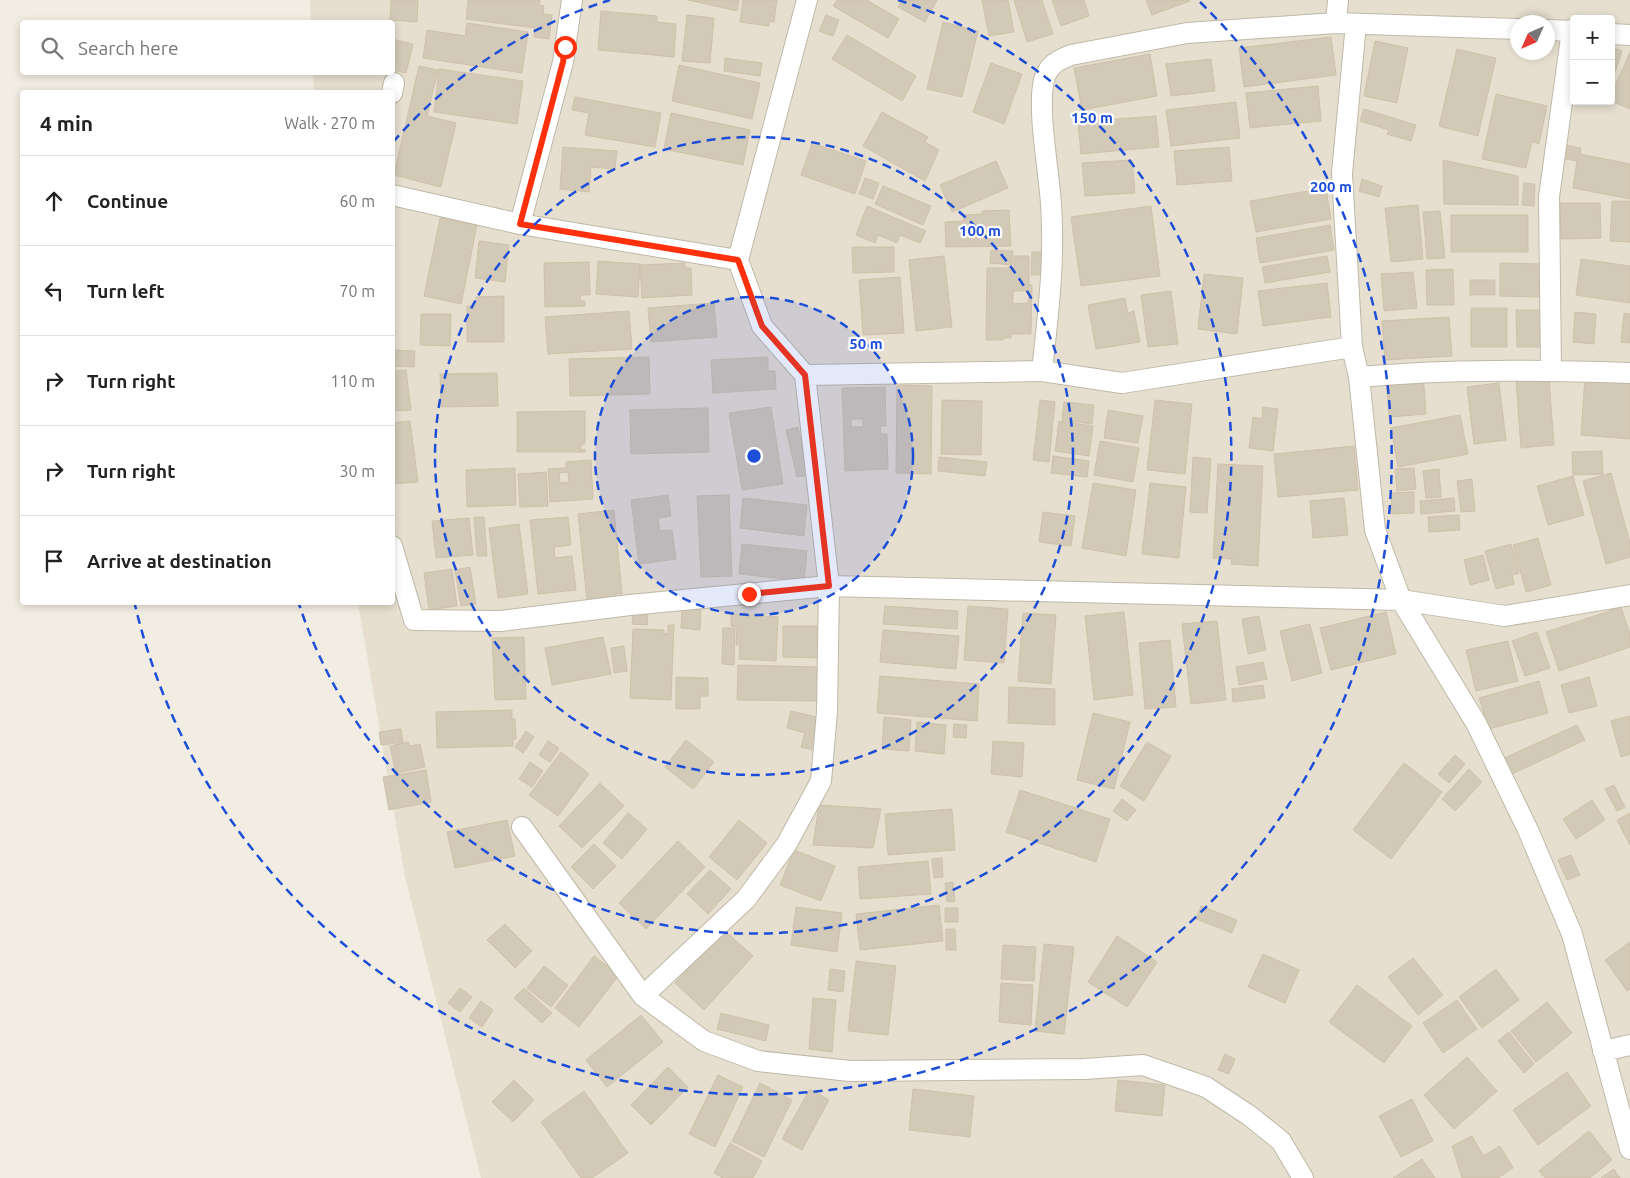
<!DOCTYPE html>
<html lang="en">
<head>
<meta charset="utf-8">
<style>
	body { margin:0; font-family:Ubuntu,sans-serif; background:#f2f2f2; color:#222 }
	.controls { position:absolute; right:15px; top:15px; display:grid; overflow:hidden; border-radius:5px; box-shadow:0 2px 8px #0003 }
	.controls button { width:45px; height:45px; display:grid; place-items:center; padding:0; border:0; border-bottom:1px solid #e0e0e0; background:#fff; color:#222; font:25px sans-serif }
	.compass { position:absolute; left:1510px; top:15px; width:45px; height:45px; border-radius:50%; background:#fff; box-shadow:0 2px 8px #0003; rotate:225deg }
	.stop { position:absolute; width:15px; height:15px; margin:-11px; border:4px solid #ff310c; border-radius:50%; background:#fff }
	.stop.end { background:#ff310c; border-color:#fff; box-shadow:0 1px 5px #0008 }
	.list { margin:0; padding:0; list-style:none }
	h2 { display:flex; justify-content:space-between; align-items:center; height:65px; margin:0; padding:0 20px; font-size:21px }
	h2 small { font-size:16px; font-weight:400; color:#767676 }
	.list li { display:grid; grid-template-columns:32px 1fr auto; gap:15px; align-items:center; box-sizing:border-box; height:90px; padding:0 20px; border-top:1px solid #e0e0e0 }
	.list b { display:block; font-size:19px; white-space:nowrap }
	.list em { font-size:16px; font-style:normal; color:#767676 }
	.icon { flex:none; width:28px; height:28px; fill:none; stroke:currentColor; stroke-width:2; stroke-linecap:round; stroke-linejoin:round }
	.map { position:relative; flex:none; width:1630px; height:1178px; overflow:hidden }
	.search { position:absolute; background:#fff; box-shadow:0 2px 8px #0003; left:20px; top:20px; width:375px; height:55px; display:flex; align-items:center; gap:12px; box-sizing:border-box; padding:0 18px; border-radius:5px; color:#767676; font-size:19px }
	.panel { position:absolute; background:#fff; box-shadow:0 2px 8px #0003; left:20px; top:90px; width:375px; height:515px; border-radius:5px }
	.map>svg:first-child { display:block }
	.residential { fill:#e6dfd0; fill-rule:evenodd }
	.building { fill:#d3c9b7; stroke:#cfc1aa; fill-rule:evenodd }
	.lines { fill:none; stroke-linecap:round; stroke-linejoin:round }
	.minor-casing { stroke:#c0b8a7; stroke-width:22 }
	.minor { stroke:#fff; stroke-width:20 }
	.route { stroke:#ff310c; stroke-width:6 }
	.ring { fill:none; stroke:#1d4ed8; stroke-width:2.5; stroke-dasharray:9 6 }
	.centre { fill:#1d4ed8; stroke:#fff; stroke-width:2.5 }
	.ring-label { font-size:15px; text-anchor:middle; font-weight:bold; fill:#1d4ed8; stroke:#fff; stroke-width:4.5; stroke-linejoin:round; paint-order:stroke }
</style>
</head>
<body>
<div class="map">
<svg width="1630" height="1178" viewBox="0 0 1630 1178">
	<rect width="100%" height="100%" fill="#f2ede2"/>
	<path class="residential" d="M310 0H1630V1178H481L405 877 358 603 392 602V92H314L313 73 392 72V22H311ZM1574 19H1611V101H1574ZM1518 22H1548V52H1518Z"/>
	<path class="building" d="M391 0H418L417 22 390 20Z
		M468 0H540L539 5 544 6 543 14 552 15 549 39 534 37 535 28 466 19Z
		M688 0H739L737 11Z
		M743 0H777L774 22 769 21V26L740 22Z
		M837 0H867L899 19 888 38 833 6Z
		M902 0H937L925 22 898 7Z
		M982 0H1008L1014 32 989 36Z
		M1014 0H1042L1053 34 1027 42Z
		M1052 0H1084L1089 16 1061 26Z
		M1146 0H1189L1190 1 1152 15Z
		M601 11 657 16V22L676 24 674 57 598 50Z
		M687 15 714 18 710 63 682 61Z
		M826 15 839 20 833 36 819 31Z
		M943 22 978 31 962 97 927 89Z
		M467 23 528 32 522 73 423 58 427 30 465 36Z
		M847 35 916 76 902 101 832 59Z
		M1331 37 1336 75 1244 87 1239 48Z
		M392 39 413 44 406 73 392 70Z
		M1375 41 1408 48 1397 103 1364 96Z
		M1611 47 1622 51 1612 81H1611Z
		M1457 49 1496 58 1478 136 1439 126Z
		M1630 52V109L1611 101V95Z
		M1150 54 1157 96 1082 110 1074 68Z
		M725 58 762 63 760 76 724 71Z
		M1211 59 1215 91 1171 96 1166 64Z
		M991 63 1022 74 1004 124 973 112Z
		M679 65 760 83 752 119 672 101Z
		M419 66 438 70 427 116 456 123 441 187 394 175Z
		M439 69 523 81 517 124 434 112Z
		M1318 86 1321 121 1250 128 1246 93Z
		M1496 94 1547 106 1539 144 1532 142 1526 168 1482 159Z
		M575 97 661 113 655 147 585 135 589 113 572 110Z
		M1236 102 1240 138 1171 146 1166 110Z
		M1364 109 1416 125 1411 141 1387 134 1389 130 1360 121Z
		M882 112 928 137 925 142 939 150 925 181 863 146Z
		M671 113 750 130 743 165 664 149Z
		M1156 116 1159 147 1081 154 1078 122Z
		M812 143 866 161 855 194 801 175Z
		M1564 145 1581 148 1580 154 1630 164V199L1573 188 1577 161 1561 158Z
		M563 147 617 151 615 169 591 167 589 192 560 189Z
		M1229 147 1232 181 1177 185 1174 151Z
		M1132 160 1135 193 1085 196 1082 163Z
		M1443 160 1518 176V205L1444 204Z
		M996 161 1008 188 952 212 940 185Z
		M865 178 879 183 873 199 859 194Z
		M1362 179 1382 186 1379 197 1359 191Z
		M1524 183 1535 184 1534 206 1522 205Z
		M883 186 931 206 923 225 875 204Z
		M1326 188 1331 219 1256 232 1250 201Z
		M1612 201H1630V242L1610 241Z
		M1560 203H1600L1601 238 1561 239Z
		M1418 205 1423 259 1391 262 1385 208Z
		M867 206 926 231 920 243 900 235 897 243 878 235 875 243 856 235Z
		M1151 206 1160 276 1081 286 1071 217Z
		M1009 210 1011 246 946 247 945 222 964 221 963 215 982 214V211Z
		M1440 211 1445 258 1427 259 1423 212Z
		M1451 215H1528V252H1451Z
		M440 218 477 225 461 304 424 296Z
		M1330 225 1334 250 1260 263 1256 238Z
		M479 241 509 245 505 282 475 278Z
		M852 247H894V272L853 273Z
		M991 250 1013 251 1012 265 990 263Z
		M1032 252H1044L1043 275H1031Z
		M944 256 952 327 916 331 909 260Z
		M1014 256H1029V285H1032L1031 334H1011V338H1003V340H986L987 268H1014ZM1013 291H1030L1028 303 1013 304Z
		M1327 256 1330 272 1265 283 1262 267Z
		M1581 259 1630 266V303L1576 295Z
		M598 261 640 264 638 297 596 294Z
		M589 262 590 295H580L581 301H585V306L545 307 544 263Z
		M685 263V268H691L692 295 642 298 640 265Z
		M1500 263 1539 264V297L1500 296Z
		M1453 269 1454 305H1427L1426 270Z
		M1413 272 1417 308 1384 311 1381 274Z
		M1204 274 1243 278 1237 334 1198 329Z
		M900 277 904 333 863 335 859 280Z
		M1470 280H1495V295H1470Z
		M1327 283 1331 317 1263 326 1258 291Z
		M1171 291 1178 344 1148 347 1141 295Z
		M504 296V342H467V306H476V297Z
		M1125 298 1128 313 1134 311 1140 342 1096 349 1088 305Z
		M714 303 717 337 651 342 648 308Z
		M1471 308H1507V347H1471Z
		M1516 310H1548L1549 347H1517Z
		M629 311 632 349 548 354 545 317Z
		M1575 312 1596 314 1594 344 1573 342Z
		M1624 313 1630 314V343L1621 342Z
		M421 314H451L450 346 420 345Z
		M1449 317 1452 356 1385 360 1382 321Z
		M392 350 415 351 414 367 392 366Z
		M649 357 650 394 570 396 569 359Z
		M768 357V371H775L776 389 713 393 711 360Z
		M406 370 411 410 392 411V371Z
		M497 373 498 406 441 407 440 374Z
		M1423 374 1426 414 1389 417 1386 377Z
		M1585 376 1630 380V439L1581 435Z
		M1549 378 1554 445 1521 448 1516 380Z
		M1499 383 1506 440 1474 444 1467 387Z
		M897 385 932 386 931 474 896 473Z
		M885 387 886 426H880L881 434H887L888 469 845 471 842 388ZM851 419H863V427H851Z
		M942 400 982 401 981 455 941 454Z
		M1040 400 1055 402 1049 462 1033 460Z
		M1155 400 1192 404 1185 474 1147 470Z
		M1064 402 1094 405 1092 424 1062 420Z
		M771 407 783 484 742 490 729 413Z
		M1263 407 1278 409 1273 451 1249 448 1253 417 1262 419Z
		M708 408 709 452 631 454 630 410Z
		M1108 410 1143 416 1138 443 1104 438Z
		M585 411V444H581V450L585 449V452H517V412Z
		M1460 415 1468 454 1398 467 1391 428Z
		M410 421 418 482 392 484V423Z
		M1059 421 1093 426 1089 456 1055 451Z
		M798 427 809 475 797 477 786 430Z
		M1100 441 1139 448 1133 482 1094 475Z
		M1354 446 1358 490 1278 497 1274 454Z
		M1602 451 1603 474 1573 475 1572 452Z
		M1053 456 1089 461 1087 477 1051 473Z
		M939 457 987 462 985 476 938 471Z
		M1193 457 1211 459 1207 513 1190 512Z
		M591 460 593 499 550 502 548 469 566 468V462ZM568 472 569 482 560 483 559 473Z
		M1218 464 1263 466 1258 566 1231 564 1232 559 1213 558Z
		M515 468 516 505 467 507 466 470Z
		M1414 468 1416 489 1397 491 1395 469Z
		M1439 469 1441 497 1426 498 1423 471Z
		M546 472 548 506 520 507 518 474Z
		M1611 473 1630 543V557L1606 564 1583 481Z
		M1573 476 1584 515 1548 525 1537 486Z
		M1472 479 1475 511 1461 512 1457 481Z
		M1093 483 1136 490 1126 556 1082 548Z
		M1150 483 1186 487 1179 558 1142 554Z
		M1414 492V513L1392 514 1391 493Z
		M668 495 671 516 658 518 660 531 672 530 676 559 639 564 631 500Z
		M729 495 732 576 701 577 697 496Z
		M743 498 807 505 804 536 740 528Z
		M1344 498 1348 535 1313 538 1310 501Z
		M1454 498 1455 511 1421 514 1420 501Z
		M614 510 622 594H615L616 597 587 600 578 514Z
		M1043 512 1075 516 1071 546 1039 542Z
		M1459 515 1460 530 1429 532 1428 517Z
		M474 517H484L487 556H477Z
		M568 517 571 545 554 547 555 558 572 556 576 590 538 594 530 520Z
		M469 518 473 555 436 558 432 521Z
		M519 524 528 594 498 598 489 528Z
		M1538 538 1551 585 1526 592 1513 545Z
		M742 544 807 551 804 581 739 574Z
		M1511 544 1519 573 1512 575 1514 584 1496 589 1485 551Z
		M1483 555 1489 580 1470 585 1464 560Z
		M470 567 476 604 461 606 455 570Z
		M452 569 457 606 429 610 424 573Z
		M885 606 958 611 957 629 883 624Z
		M968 606 1008 609 1004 663 964 660Z
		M1621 607 1630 634V647L1559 671 1546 632Z
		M682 608 701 610 700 630 681 628Z
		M1124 612 1133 695 1094 700 1085 616Z
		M1386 612 1396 654 1331 670 1320 628Z
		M1023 613 1056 615 1051 684 1018 681Z
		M633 614 648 615 647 625 632 624Z
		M731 614 778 617 776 661 739 659 740 645H736L737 627 731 626Z
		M1259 616 1266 650 1248 654 1242 619Z
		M1217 621 1226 700 1191 704 1182 624Z
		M1310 624 1322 673 1292 681 1280 631Z
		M668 625H674L671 700 630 698 633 629 664 630V633L668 634Z
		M783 626H821L820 658 783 657Z
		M723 628H735L734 665 722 664Z
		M883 630 959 636 956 669 880 662Z
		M1537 632 1550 668 1525 676 1512 641Z
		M524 637 526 699 495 700 492 638Z
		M603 637 611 674 552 685 545 648Z
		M1170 640 1176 707 1145 709 1139 643Z
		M1508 641 1518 681 1476 691 1466 650Z
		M624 646 627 671 614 673 611 648Z
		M1263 662 1267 679 1239 685 1236 667Z
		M738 665 818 667 817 701 737 700Z
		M880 676 979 684 977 721 877 713Z
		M676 677 708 678V696H700V709H676Z
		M1589 677 1597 706 1569 713 1561 685Z
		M1539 681 1548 713 1489 729 1479 698Z
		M1263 685 1265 698 1233 702 1232 689Z
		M1009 687 1055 689V725L1008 723Z
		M512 710V719H515L516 739H513V746L437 748 436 712Z
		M791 711 825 719 817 751 801 747 805 733 787 728Z
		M1093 713 1130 722 1114 789 1077 780Z
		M1630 716V754L1621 757 1611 721Z
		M884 717 911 720 909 751 882 749Z
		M917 722 946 725 944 754 915 751Z
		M954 724 967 725 966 738 953 737Z
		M1577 725 1585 740 1510 775 1502 759Z
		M401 729 403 742 381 745 379 732Z
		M526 731 534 737 523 753 515 747Z
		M686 740 714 762 693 789 665 767Z
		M548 741 559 748 550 762 539 755Z
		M993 741 1024 743 1022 777 991 774Z
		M408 742 409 746 420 744 425 767 396 773 390 746Z
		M1147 742 1171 756 1144 801 1120 786Z
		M561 752 589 774 558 816 529 795Z
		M1455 755 1465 764 1449 783 1438 774Z
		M530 762 543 771 532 787 519 779Z
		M1404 763 1442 792 1391 859 1353 830Z
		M1469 769 1482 782 1455 811 1442 799Z
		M426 770 431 802 389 810 383 777Z
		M600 783 624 806 582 848 559 826Z
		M1614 785 1625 807 1617 811 1605 789Z
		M1020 790 1110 819 1096 862 1006 832Z
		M1122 799 1136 810 1127 821 1113 811Z
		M1592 800 1605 820 1576 839 1563 819Z
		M819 805 881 809 873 848 813 845Z
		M952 809 955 850 888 855 885 814Z
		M628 813 647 829 622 859 603 843Z
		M1630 813V845L1617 820Z
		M507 820 515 856 455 868 447 832Z
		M739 820 767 843 737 880 709 857Z
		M678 841 705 867 646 929 619 903Z
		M594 844 616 866 593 889 571 867Z
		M794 850 835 866 821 901 780 885Z
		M1571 855 1580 875 1567 880 1558 860Z
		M942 858 943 877 934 878 932 859Z
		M928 861 931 894 860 899 858 867Z
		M710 870 731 889 708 914 687 894Z
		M953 882 955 901 947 902 945 883Z
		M939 905 943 941 860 950 856 914Z
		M1201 906 1237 920 1232 933 1196 919Z
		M796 907 842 913 837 952 791 945Z
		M945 908H958V922H945Z
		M505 924 532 951 515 968 487 940Z
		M946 929H955L956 950H946Z
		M724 930 753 956 704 1010 675 983Z
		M1117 936 1157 962 1127 1007 1088 982Z
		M1630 942V989L1627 991 1605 960Z
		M1044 944 1074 947 1064 1034 1035 1031Z
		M1003 945 1036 947 1034 981 1001 979Z
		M1263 954 1299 970 1285 1003 1248 987Z
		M594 956 619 975 579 1027 555 1008Z
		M1413 958 1443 995 1418 1015 1388 977Z
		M856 961 896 966 888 1035 848 1031Z
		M544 966 568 985 551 1007 527 988Z
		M830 969 845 971 843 992 828 990Z
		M1496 969 1519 1000 1482 1028 1459 997Z
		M1001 983 1033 985 1031 1025 999 1022Z
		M1357 985 1412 1026 1384 1063 1329 1022Z
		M460 988 472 997 460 1012 448 1003Z
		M524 988 552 1013 542 1023 514 998Z
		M813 998 836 1000 832 1052 809 1049Z
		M1457 1000 1477 1029 1443 1053 1423 1023Z
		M481 1001 493 1010 482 1027 469 1018Z
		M1547 1002 1572 1033 1536 1062 1511 1031Z
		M721 1013 769 1025 766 1041 717 1029Z
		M641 1015 663 1042 607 1087 586 1060Z
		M1509 1032 1534 1064 1524 1073 1498 1041Z
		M1225 1054 1235 1059 1229 1074 1218 1070Z
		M1467 1057 1497 1091 1454 1129 1424 1095Z
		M668 1067 688 1087 651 1125 631 1105Z
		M1567 1072 1591 1106 1538 1145 1513 1110Z
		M718 1075 743 1087 715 1147 689 1134Z
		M514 1080 534 1100 513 1122 492 1102Z
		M1118 1080 1165 1085 1162 1116 1115 1111Z
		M760 1083 792 1100 764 1157 732 1141Z
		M810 1089 829 1100 802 1150 782 1139Z
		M913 1089 974 1096 970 1137 909 1130Z
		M584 1091 628 1153 592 1178H581L541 1122Z
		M1412 1099 1433 1141 1401 1157 1379 1116Z
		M1589 1131 1612 1160 1590 1178H1545L1539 1171Z
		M1472 1136 1483 1156 1500 1146 1513 1168 1498 1178H1462L1452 1146Z
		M730 1143 762 1161 753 1178H723L714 1173Z
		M1422 1159 1435 1178H1393Z
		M1614 1169 1620 1178H1601Z"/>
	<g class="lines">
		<g class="minor-casing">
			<path id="minor" d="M1336 23 1338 0
				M1356 24 1342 173 1352 347 1359 377 1375 530 1401 600 1476 723 1528 830 1572 934 1630 1149
				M1548 30 1574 31
				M1611 34 1630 35
				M392 93 394 83
				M392 195 520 224 738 260
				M520 224 563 62 572 0
				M1551 370 1549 197 1572 30
				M1042 371C1048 315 1055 261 1051 204 1049 171 1037 109 1044 80 1048 65 1058 60 1071 55L1187 33 1336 23 1518 29
				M805 375 1042 371 1122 383 1352 347
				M1359 377C1450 369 1539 370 1630 373
				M392 546 414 620 501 621 630 605 829 586 805 375 762 326 738 260 807 0
				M522 827 643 996 704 1041 758 1061 850 1071 1084 1069 1143 1065 1206 1087 1250 1116 1281 1141 1303 1178
				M643 996 746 899 786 845 821 781 827 712 829 586 1401 600 1505 616 1630 595
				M1603 1051 1630 1045"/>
		</g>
		<use href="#minor" class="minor"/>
	</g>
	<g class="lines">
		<path class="route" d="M565 47 563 62 520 224 738 260 762 326 805 375 829 586 749 594"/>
	</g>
	<circle cx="754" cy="456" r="159" fill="#1d4ed8" fill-opacity=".12"/>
	<g class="ring">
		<circle cx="754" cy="456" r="159"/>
		<circle cx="754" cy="456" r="319"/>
		<path d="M393 142A478 478 0 0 1 610 0M898 0A478 478 0 1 1 299 604"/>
		<path d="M1200 2A637 637 0 1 1 135 605"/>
	</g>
	<circle cx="754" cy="456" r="8" class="centre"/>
	<g class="ring-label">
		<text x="1092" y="123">150 m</text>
		<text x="1331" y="192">200 m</text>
		<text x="980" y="236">100 m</text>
		<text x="866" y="349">50 m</text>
	</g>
</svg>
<div class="controls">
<button>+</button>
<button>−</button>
</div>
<svg class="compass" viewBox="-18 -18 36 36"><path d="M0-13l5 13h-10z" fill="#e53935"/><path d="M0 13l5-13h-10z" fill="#767676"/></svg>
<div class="stop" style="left:565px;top:47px"></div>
<div class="stop end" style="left:749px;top:594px"></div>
<div class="search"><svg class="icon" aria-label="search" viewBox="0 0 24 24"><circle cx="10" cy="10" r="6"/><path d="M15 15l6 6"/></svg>Search here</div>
<section class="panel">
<h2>4 min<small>Walk · 270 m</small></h2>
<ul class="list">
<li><svg class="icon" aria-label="ahead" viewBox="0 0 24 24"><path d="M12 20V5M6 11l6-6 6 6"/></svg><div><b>Continue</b></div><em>60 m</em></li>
<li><svg class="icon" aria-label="left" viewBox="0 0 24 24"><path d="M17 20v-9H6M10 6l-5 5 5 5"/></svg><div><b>Turn left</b></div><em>70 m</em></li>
<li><svg class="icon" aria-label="right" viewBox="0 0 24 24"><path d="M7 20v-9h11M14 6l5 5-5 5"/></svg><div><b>Turn right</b></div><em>110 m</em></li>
<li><svg class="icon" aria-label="right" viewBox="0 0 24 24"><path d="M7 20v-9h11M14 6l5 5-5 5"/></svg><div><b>Turn right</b></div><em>30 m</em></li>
<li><svg class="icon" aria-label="arrive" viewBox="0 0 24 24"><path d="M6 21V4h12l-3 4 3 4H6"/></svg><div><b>Arrive at destination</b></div></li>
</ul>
</section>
</div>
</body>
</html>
